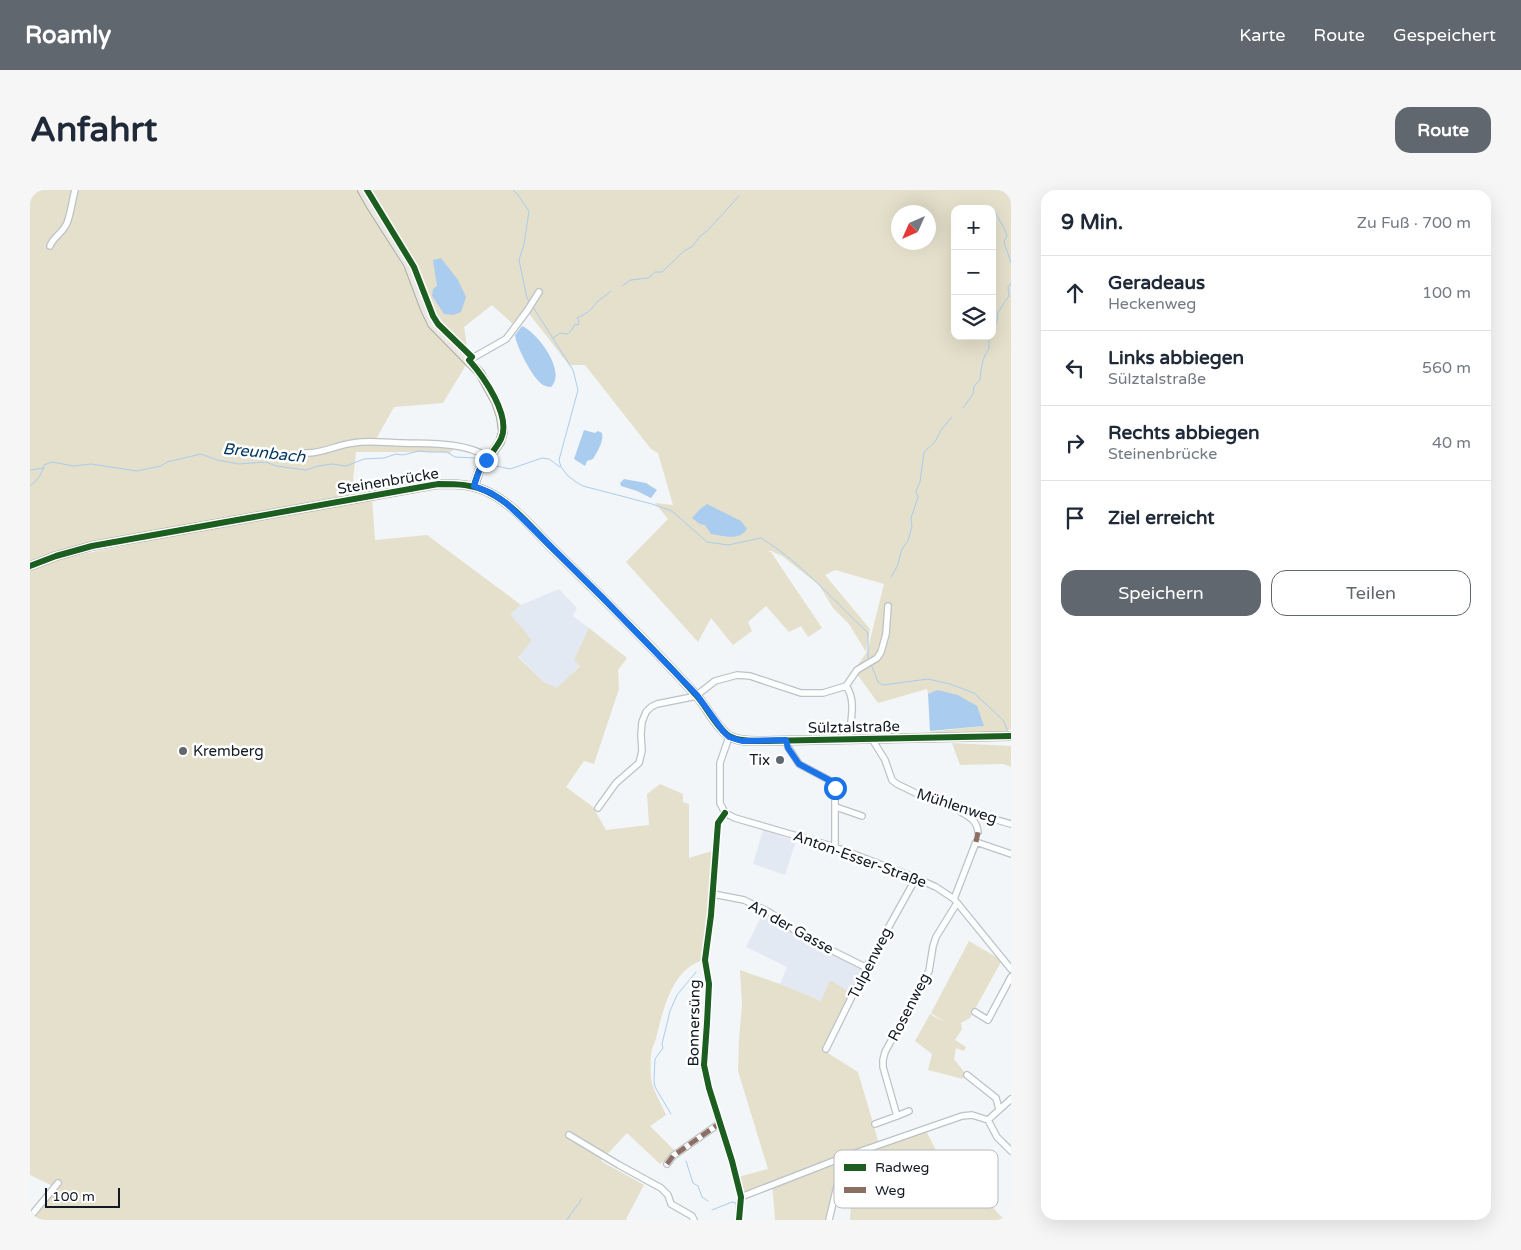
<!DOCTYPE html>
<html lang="de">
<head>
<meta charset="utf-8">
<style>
	body { margin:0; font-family:"Varela Round",sans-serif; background:#f6f6f7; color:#1f2937 }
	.controls { position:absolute; right:15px; top:15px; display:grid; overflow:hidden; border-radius:10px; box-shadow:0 5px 20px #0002 }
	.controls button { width:45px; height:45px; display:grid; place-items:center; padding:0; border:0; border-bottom:1px solid #e0e1e3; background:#fff; color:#1f2937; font:25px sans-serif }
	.compass { position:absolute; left:861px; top:15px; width:45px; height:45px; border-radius:50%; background:#fff; box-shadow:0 5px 20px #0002; rotate:225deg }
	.scale { position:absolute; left:15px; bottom:12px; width:75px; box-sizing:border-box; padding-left:5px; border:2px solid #121a23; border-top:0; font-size:14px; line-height:18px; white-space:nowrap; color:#121a23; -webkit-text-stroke:4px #fff; paint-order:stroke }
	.stop { position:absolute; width:15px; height:15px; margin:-11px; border:4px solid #1a73e8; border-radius:50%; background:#fff }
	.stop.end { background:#1a73e8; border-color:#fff; box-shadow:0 1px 5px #0008 }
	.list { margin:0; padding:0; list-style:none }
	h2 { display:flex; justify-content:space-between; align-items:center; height:65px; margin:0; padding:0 20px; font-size:21px }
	h2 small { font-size:16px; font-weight:400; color:#747a83 }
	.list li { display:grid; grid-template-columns:32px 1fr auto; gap:15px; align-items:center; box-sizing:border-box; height:75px; padding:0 20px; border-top:1px solid #e0e1e3 }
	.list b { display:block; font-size:19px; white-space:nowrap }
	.list p { margin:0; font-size:16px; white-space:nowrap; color:#747a83 }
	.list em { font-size:16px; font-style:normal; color:#747a83 }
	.actions { display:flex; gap:10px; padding:15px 20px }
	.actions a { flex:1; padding:11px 0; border:1px solid #61676e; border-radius:15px; text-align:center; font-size:18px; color:#61676e }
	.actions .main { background:#61676e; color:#fff }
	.icon { flex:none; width:28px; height:28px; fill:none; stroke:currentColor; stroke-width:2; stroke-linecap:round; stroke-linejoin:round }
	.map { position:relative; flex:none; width:981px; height:1030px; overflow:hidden; border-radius:15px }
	header { display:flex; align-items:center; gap:30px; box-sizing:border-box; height:70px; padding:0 25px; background:#61676e; color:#fff }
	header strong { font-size:24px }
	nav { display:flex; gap:28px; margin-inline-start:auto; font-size:18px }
	.intro { display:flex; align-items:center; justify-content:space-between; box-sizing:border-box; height:120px; padding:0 30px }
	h1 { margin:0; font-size:35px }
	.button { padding:12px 22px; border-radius:15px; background:#61676e; color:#fff; font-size:18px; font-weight:700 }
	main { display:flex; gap:30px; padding:0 30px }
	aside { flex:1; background:#fff; border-radius:15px; box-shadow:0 5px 20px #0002 }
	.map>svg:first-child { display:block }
	.built { fill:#e2e9f2 }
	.green { fill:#e4e0cb; fill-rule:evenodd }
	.water { fill:#ace }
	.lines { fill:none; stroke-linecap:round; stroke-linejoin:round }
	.stream { stroke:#ace; stroke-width:1 }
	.minor-casing { stroke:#bdc2c8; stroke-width:8 }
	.major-casing { stroke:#abaaa0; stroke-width:10 }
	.minor { stroke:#fdfefe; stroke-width:5.5 }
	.major { stroke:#eae8e3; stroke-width:8 }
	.quiet { stroke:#8d6e63; stroke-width:5; stroke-dasharray:10 5; stroke-linecap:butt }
	.cycleway-casing { stroke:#fff; stroke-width:9 }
	.cycleway { stroke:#1b5e20; stroke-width:6 }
	.route { stroke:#1a73e8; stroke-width:6 }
	.poi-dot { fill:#61676e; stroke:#fff; stroke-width:2 }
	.labels { text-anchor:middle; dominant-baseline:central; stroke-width:5; stroke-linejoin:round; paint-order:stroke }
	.street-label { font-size:15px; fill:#121a23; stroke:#fff }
	.poi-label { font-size:15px; fill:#121a23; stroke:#fff; text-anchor:start }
	.water-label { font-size:16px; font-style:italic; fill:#003762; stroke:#fff }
	.key { fill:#fff; stroke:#b8babd; stroke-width:1 }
	.key-label { font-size:14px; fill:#121a23 }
</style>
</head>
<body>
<header>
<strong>Roamly</strong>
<nav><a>Karte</a><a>Route</a><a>Gespeichert</a></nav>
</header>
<div class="intro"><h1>Anfahrt</h1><a class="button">Route</a></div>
<main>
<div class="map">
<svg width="981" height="1030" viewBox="0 0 981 1030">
	<rect width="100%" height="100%" fill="#f3f6f9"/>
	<path class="built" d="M529 399 547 418 543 426 559 438 545 469 550 475 527 499 514 492 488 466 479 424 491 415Z
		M733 640 766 651 755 685 723 674Z
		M733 723 833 779 821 803 791 811 750 794 757 777 716 757Z"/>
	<path class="green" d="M0 0H327L374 78 378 74 332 0H981V539L972 543H900V542L953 536 907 500 898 504 897 499 848 513 824 480 837 462 854 394 805 380 795 385 840 439 836 462 819 434 803 418 789 395 752 366 741 361 737 362H741L792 438 778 447 771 436 759 442 736 416 718 432 722 441 703 455 681 428 668 452 596 372 638 329 625 313 643 315 628 263 621 259 555 175H539L497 121 484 135 462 115 434 137 439 170 413 213 364 217 344 253 425 257 420 263 408 262H326L321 309 51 354 0 377ZM925 19H962V146H925ZM868 22H898V52H868Z
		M342 308 345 350 397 345 491 415 480 424 502 450 488 467 514 492 527 498 550 476 544 470 559 438 597 468 588 480 589 499 564 574 554 571 536 597 563 617 576 640 619 635 617 604 630 594 653 604V612L659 614V668L685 660 675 770C643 777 634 817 627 844 626 851 621 859 621 866 620 873 621 882 621 889 623 901 632 914 636 925L620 936 646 962 630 974 597 943 571 971 614 995 596 1029 597 1030H0L27 998 0 985V381L29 369 195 335Z
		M922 553 981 556V577L973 574 930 575Z
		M939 751 966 767 971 772 940 828 931 833 932 839 925 850 936 857 934 861 926 858 924 869 935 883 933 889 898 880 902 864 885 851 900 824 916 833 901 823Z
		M710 780 750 794 791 811 800 790 821 803 793 860 828 882 850 957 896 941 919 985 957 1004 960 1014 974 1030H820L821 1013 804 1008 800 1029 802 1030H745L742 993 712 1004 708 987 738 979 708 881 709 850 712 815Z"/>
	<path class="water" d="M411 68 428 90 436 107 431 122 423 125 414 124 402 106 403 99 407 96 403 70Z
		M492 136C508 143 537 182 521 197 519 197 515 196 513 195 503 189 486 156 485 145Z
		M554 240 565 243 568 241 572 243C574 252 567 262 563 269L557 271 555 276 544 269Z
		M594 289 616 293 627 300 621 308 607 301 591 296 590 293Z
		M677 314 711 331 717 339C709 351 694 346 681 344L675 335 670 334 662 328 670 319Z
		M907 500 928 505 947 516 954 536 900 541 898 504Z"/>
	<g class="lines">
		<path class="stream" d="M483 0 488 5 499 21 494 54 489 70 497 108 500 113
			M965 21C968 30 974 36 977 45L974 52 981 73
			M592 96 601 90 618 88 625 82H632L654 61 663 56 669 47 678 40 709 6
			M503 117 543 180 548 200 529 270 531 277 538 286 546 292 553 296 622 314 642 321 677 352 698 355 731 348C772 373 803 410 838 443V467L839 470
			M962 144 963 137 967 132 968 122 979 106 978 97 981 93
			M523 148 530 143 537 144 541 141 545 134 548 135 549 131 547 128C559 122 559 122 567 112 570 109 577 105 581 101
			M933 218 943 204 944 196 950 190C951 180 952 167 959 159V148L961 146
			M457 274 480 279 512 268 519 269 530 277
			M0 280 14 278
			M0 296C8 290 12 284 14 275L22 272 44 276 61 274 107 281 131 276 137 272 171 264 187 270 209 274 236 272 246 276 276 280 288 276 302 274 316 276 334 269 354 268 366 264 373 265 389 261 399 262H417L425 267 444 268 451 271
			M861 387 867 377 872 359 878 351 882 336 881 328 888 307 886 301 890 292 894 262 905 252 911 240 922 227
			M841 474 848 492 853 495 898 489 920 494 944 503 973 530 979 544
			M641 924 625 897 624 891 625 869 633 858 632 854 640 821 647 805 666 782
			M656 971 663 993 668 996 672 1007 678 1011
			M682 1020 702 1012 706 1013V1030
			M537 1030C541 1022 548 1016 552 1008"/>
		<g class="minor-casing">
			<path id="minor" d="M20 56C23 47 33 43 37 33 41 23 42 11 45 0
				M439 170 476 149 497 121 509 102
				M275 263C292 264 306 255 323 253 341 250 355 253 373 253 403 254 432 252 459 267
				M816 496 827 480 847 468 851 462 856 444 858 416
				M816 496C827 510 820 533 819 550
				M667 505 685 491 707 485 720 486 771 503H793L816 496
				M699 547 690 573V613L695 623 705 628 805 657 886 688 906 697 924 709 981 779
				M842 549 855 570 862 590 867 594 904 612 981 634
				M756 550 758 557 769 574 799 590 805 598V657
				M806 617 832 626
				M568 618 586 593 609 573 612 561 611 545 612 532 616 522 621 517 627 514 667 506
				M931 622C940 627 947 631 948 642
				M695 623 688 633 681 725 675 770 679 794 677 833 674 875 679 898 702 971 711 1007 709 1030
				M683 704 714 710 739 722 773 746 833 776H837
				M924 709 946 652 981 664
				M945 822 958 830 981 787
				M796 859 837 776 886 688
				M937 885 966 908 969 919
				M867 926 879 921
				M958 930 981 909
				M845 934 867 926 853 877V870L855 862 899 781 903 756 906 747 927 713
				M539 945 589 975 631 998 638 1005 641 1014 662 1026 664 1030
				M637 974 643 966 690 933
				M711 1007 814 967 932 926 942 925 958 930 967 947 981 961
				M0 1027 28 993
				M799 1030 814 967"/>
		</g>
		<g class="major-casing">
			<path id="major" d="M332 0 341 16 378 74 395 119 402 134 450 183 466 212 471 227 473 242 470 252 449 281 444 296
				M0 376 26 366 62 356 408 294C427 294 443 294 460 303 484 315 503 339 522 358 570 405 619 453 665 504 675 514 689 542 701 547 711 552 723 551 734 551L981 546"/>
		</g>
		<use href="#minor" class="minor"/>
		<use href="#major" class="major"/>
		<path class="quiet" d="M946 652 948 642
			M637 974 643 966 690 933"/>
		<g class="cycleway-casing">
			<path id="cycleway" d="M337 0 384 77 403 126 408 134 442 167 439 170C453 186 482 226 471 249 465 261 455 270 449 281 447 286 445 291 444 296
				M0 376 26 366 62 356 408 294C427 294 443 294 460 303 484 315 503 339 522 358 570 405 619 453 665 504 675 514 689 542 701 547 711 552 723 551 734 551L981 546
				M695 623 688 633 681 725 675 770 679 794 677 833 674 875 679 898 702 971 711 1007 709 1030"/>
		</g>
		<use href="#cycleway" class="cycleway"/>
	</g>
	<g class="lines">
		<path class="route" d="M456 270 449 281 444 296 461 303 476 313 492 328 573 408 667 505 693 541 699 547 712 551 756 550 758 558 769 574 799 590 805 598"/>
	</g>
	<g class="poi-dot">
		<circle cx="153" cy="561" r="5"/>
		<circle cx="750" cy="570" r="5"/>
	</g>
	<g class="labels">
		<g class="street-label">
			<text transform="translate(358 291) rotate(-9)">Steinenbrücke</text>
			<text transform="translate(824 537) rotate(-1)">Sülztalstraße</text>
			<text transform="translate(927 616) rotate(18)">Mühlenweg</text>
			<text transform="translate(830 669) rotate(20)">Anton-Esser-Straße</text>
			<text transform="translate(761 737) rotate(29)">An der Gasse</text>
			<text transform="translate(840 773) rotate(-63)">Tulpenweg</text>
			<text transform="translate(879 817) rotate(-63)">Rosenweg</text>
			<text transform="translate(664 833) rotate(-89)">Bonnersüng</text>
		</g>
		<g class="poi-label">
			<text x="163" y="561">Kremberg</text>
			<text x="740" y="570" text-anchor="end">Tix</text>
		</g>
		<g class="water-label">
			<text transform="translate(234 263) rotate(6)">Breunbach</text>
		</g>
	</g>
	<rect x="804" y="960" width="164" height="58" rx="8" class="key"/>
	<rect x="814" y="974" width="22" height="7" fill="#1b5e20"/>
	<rect x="814" y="997" width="22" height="6" fill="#8d6e63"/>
	<g class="key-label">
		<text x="845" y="982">Radweg</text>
		<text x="845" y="1005">Weg</text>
	</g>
</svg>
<div class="controls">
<button>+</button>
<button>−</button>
<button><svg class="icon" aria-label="layers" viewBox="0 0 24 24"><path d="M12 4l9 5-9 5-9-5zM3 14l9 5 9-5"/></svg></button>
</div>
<svg class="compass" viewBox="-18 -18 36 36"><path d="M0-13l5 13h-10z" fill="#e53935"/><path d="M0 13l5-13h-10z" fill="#747a83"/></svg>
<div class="scale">100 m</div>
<div class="stop" style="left:805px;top:598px"></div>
<div class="stop end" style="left:456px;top:270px"></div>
</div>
<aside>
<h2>9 Min.<small>Zu Fuß · 700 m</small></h2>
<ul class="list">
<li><svg class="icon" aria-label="ahead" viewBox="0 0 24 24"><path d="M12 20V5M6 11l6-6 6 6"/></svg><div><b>Geradeaus</b><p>Heckenweg</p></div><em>100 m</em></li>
<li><svg class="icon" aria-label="left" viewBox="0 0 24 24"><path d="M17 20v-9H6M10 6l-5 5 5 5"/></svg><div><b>Links abbiegen</b><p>Sülztalstraße</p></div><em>560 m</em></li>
<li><svg class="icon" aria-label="right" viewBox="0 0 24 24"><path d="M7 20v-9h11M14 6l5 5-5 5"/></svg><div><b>Rechts abbiegen</b><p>Steinenbrücke</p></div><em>40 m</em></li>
<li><svg class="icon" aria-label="arrive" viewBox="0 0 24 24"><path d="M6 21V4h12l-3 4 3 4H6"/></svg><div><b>Ziel erreicht</b></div></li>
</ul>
<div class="actions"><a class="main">Speichern</a><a>Teilen</a></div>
</aside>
</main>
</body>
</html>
